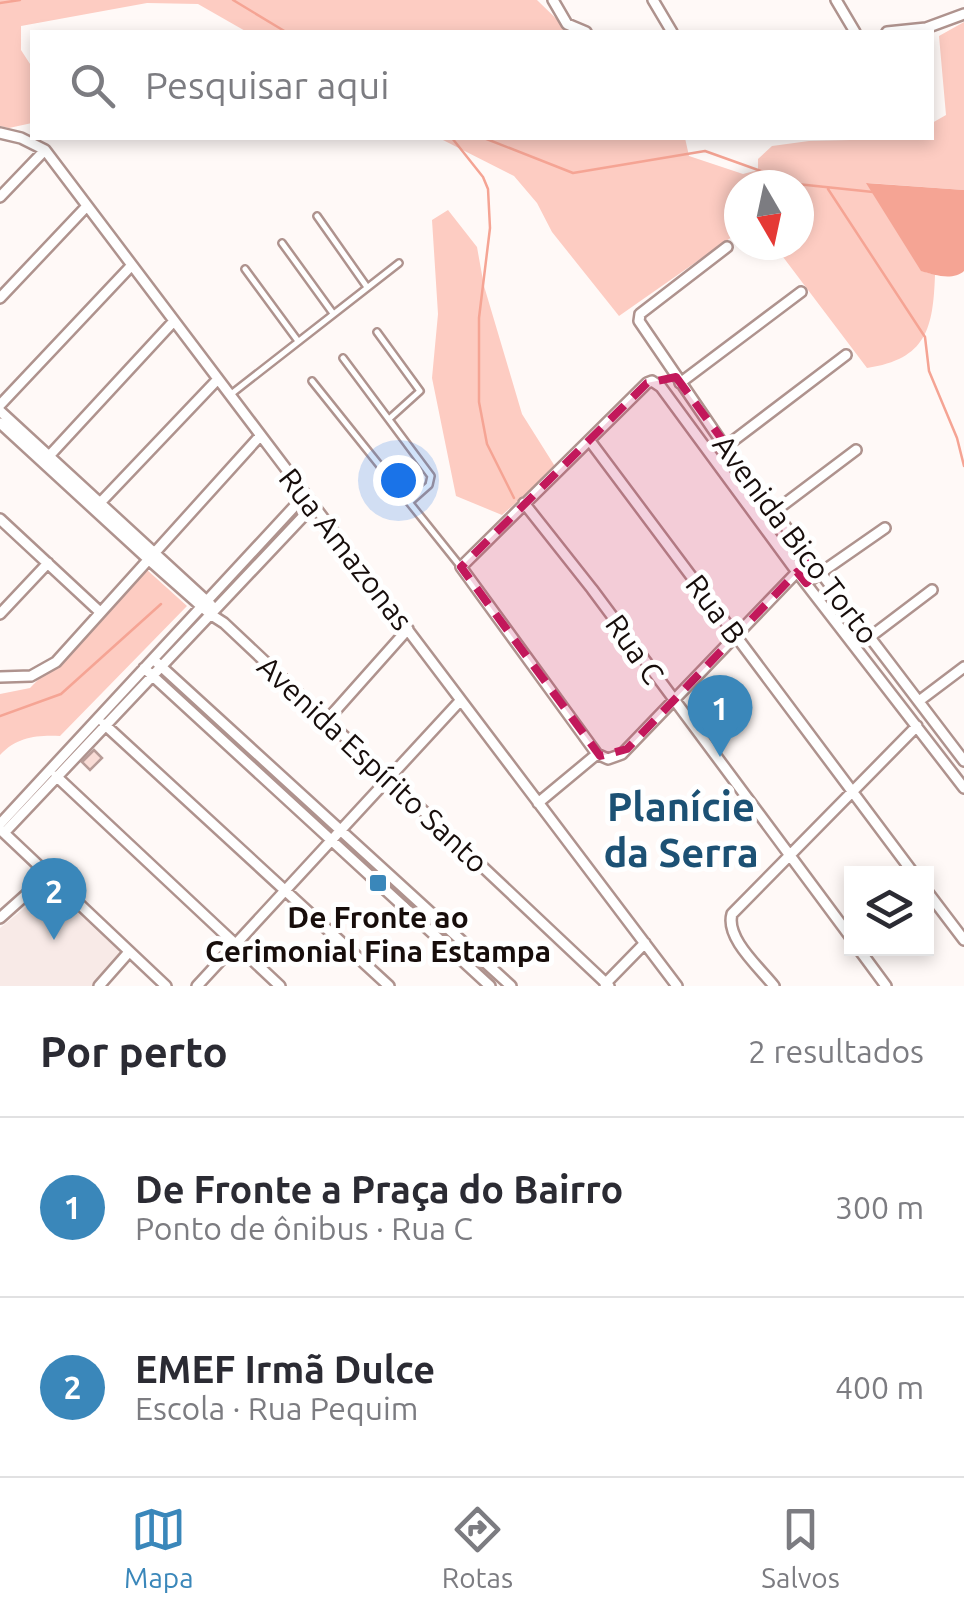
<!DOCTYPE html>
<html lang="pt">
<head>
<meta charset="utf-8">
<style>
	body { margin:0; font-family:Ubuntu,sans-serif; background:#f2f2f3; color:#2b2b33 }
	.controls { position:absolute; right:30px; bottom:30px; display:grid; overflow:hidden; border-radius:0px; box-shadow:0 5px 15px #0003 }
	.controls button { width:90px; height:90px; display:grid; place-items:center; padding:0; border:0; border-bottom:2px solid #e1e1e2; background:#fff; color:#2b2b33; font:50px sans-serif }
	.compass { position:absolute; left:724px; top:170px; width:90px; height:90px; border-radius:50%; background:#fff; box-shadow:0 5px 15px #0003; rotate:171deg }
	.you { position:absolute; left:398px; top:480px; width:35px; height:35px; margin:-25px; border:8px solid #fff; border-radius:50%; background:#1a73e8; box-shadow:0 0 0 15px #1a73e833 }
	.badge { display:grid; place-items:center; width:65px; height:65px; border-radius:50%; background:#3a87ba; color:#fff; font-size:32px; font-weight:700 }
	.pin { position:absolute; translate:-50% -82px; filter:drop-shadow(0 2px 5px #0008) }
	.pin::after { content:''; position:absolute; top:52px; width:35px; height:30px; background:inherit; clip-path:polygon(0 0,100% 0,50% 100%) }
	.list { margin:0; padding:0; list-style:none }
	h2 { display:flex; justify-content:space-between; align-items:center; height:130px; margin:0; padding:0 40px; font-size:42px }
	h2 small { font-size:32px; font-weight:400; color:#7c7c81 }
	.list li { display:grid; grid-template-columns:65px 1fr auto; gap:30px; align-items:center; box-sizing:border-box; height:180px; padding:0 40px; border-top:2px solid #e1e1e2 }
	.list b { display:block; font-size:38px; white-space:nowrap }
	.list p { margin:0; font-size:32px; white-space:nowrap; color:#7c7c81 }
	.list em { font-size:32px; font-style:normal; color:#7c7c81 }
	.icon { flex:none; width:55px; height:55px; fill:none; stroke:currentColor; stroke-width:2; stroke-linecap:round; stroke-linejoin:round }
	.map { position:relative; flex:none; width:964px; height:986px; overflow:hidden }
	.search { position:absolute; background:#fff; box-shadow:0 5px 15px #0003; left:30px; right:30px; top:30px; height:110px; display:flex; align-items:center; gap:25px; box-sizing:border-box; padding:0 35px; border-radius:0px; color:#7c7c81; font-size:38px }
	.sheet { height:490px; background:#fff }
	nav { display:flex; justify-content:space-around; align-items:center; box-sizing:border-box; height:140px; border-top:2px solid #e1e1e2; background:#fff; font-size:28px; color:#7c7c81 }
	nav a { display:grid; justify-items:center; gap:5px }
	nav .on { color:#3a87ba }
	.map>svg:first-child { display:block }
	.built { fill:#f8eae7 }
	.green { fill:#fdccc2 }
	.water { fill:#f5a494 }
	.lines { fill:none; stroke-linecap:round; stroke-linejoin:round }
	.stream { stroke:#f5a494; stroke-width:2.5 }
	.building { fill:#f9dcd6; stroke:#b89c97; stroke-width:2.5 }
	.service-casing { stroke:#af938e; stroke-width:10 }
	.minor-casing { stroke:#af938e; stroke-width:14 }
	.service { stroke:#fff; stroke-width:5 }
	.minor { stroke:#fff; stroke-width:9 }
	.marked { fill:#c2185b; fill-opacity:0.2; stroke:#c2185b; stroke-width:8; stroke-dasharray:20 12; stroke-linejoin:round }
	.poi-dot { fill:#3a87ba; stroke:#fff; stroke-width:4 }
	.labels { text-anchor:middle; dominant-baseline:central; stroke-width:10; stroke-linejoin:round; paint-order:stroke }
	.street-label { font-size:30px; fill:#170d0b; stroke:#fff }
	.poi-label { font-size:30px; font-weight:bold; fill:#170d0b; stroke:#fff }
	.district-label { font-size:40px; font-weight:bold; fill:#1c5174; stroke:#fff }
</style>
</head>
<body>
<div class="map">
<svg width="964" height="986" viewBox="0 0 964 986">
	<rect width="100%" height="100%" fill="#fff9f7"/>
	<path class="built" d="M50 887 121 953 92 986H0V928Z"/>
	<path class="green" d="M0 0H537L570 32H247L198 4 147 3 21 26V50L32 67V123L9 128 0 126Z
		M964 22V190L868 183 922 271 935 275C933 328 927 359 867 368L774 245H799V185H739V232L619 316 552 232 537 203 514 176 439 138H685L689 156 743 174 758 170V159L772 146 809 141 932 138V123L946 115 939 36Z
		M448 210 477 247 484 286 522 414 556 468 502 515 456 496 432 378 438 314 432 220Z
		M146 569 187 606 60 736C36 735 17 737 0 755V694L30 688Z"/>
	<path class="water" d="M866 183 964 190V271C953 281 934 275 921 271Z"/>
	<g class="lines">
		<path class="stream" d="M233 0 286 32
			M0 3 20 0
			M452 138 483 177 488 189 490 228 479 318V402L487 444 514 498
			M484 138 573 173 705 151 797 184 873 192
			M828 189 925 337 929 371 957 438 964 466
			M0 716 61 694 161 604"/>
	</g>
	<path class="building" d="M94 750 102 758 90 770 82 762Z"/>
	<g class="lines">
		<g class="service-casing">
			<path id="service" d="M317 216 367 287
				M282 243 332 312
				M245 269 298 341
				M377 332 420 391 389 419
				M343 358 431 476 429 485 411 501
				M312 381 461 567
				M230 395 399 263"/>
		</g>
		<g class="minor-casing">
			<path id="minor" d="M553 0 567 24 586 32
				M653 0 672 32
				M836 0 855 32
				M887 32 926 28 964 14
				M0 133 21 138 45 150 677 986
				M0 197 45 150
				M727 247 640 314 639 321 725 447 964 761
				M0 298 87 206
				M680 383 801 292
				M0 405 132 265
				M0 411 211 605
				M0 423 148 559 210 614 224 623 609 986
				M590 441 914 874
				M725 447 846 355
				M50 455 173 322
				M524 503 592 589 852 939
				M99 504 218 379
				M775 511 856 450
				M0 519 100 612
				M806 583 885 528
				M0 614 48 563
				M870 637 932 590
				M153 659 511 986
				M144 668 490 986
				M0 677 31 676 56 662 260 436
				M919 701 964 667
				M327 720 408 629
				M104 724 389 986
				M597 754 461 567 647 383 652 381 661 387 797 572 964 788
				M597 754 608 759 622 754 797 572
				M56 776 280 986
				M538 803 597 754
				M0 824 305 495
				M1 830 166 986
				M4 833 313 506
				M926 890 964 940
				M0 918 47 876
				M858 948 886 986
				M605 984 645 943
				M99 986 129 952
				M197 986 460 701
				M774 986C760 968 725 938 732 914L917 726"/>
		</g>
		<use href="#service" class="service"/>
		<use href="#minor" class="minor"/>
	</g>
	<path class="marked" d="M676 377 820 572 806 583 797 572 627 749 600 756 461 567 647 383Z"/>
	<rect class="poi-dot" x="368" y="873" width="20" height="20" rx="5"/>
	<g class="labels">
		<g class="street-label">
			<text transform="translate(796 539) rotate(53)">Avenida Bico Torto</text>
			<text transform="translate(346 549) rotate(52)">Rua Amazonas</text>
			<text transform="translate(716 609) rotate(53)">Rua B</text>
			<text transform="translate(635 649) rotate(55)">Rua C</text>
			<text transform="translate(373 764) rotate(43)">Avenida Espírito Santo</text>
		</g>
		<g class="poi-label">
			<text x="378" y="917">De Fronte ao<tspan x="378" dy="34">Cerimonial Fina Estampa</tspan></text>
		</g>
		<g class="district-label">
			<text x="681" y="806">Planície<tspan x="681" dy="46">da Serra</tspan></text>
		</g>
	</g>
</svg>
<div class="controls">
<button><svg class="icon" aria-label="layers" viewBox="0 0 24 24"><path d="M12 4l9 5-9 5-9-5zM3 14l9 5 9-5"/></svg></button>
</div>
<svg class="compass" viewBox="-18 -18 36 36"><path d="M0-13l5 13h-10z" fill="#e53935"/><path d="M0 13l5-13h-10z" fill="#7c7c81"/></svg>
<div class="you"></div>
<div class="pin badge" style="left:720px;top:757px">1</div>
<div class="pin badge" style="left:54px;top:940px">2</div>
<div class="search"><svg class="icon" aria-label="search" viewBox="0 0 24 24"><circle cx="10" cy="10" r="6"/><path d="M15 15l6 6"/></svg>Pesquisar aqui</div>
</div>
<section class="sheet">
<h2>Por perto<small>2 resultados</small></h2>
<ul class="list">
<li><span class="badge">1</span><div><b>De Fronte a Praça do Bairro</b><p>Ponto de ônibus · Rua C</p></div><em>300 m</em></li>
<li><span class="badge">2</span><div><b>EMEF Irmã Dulce</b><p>Escola · Rua Pequim</p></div><em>400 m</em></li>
</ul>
</section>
<nav>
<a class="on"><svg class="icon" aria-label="map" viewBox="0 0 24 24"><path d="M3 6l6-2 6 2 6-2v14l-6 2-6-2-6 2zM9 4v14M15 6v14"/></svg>Mapa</a>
<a><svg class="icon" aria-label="directions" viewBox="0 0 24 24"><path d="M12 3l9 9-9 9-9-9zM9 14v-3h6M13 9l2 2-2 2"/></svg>Rotas</a>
<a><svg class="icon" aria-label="saved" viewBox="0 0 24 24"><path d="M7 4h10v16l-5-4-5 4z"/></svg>Salvos</a>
</nav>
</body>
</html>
